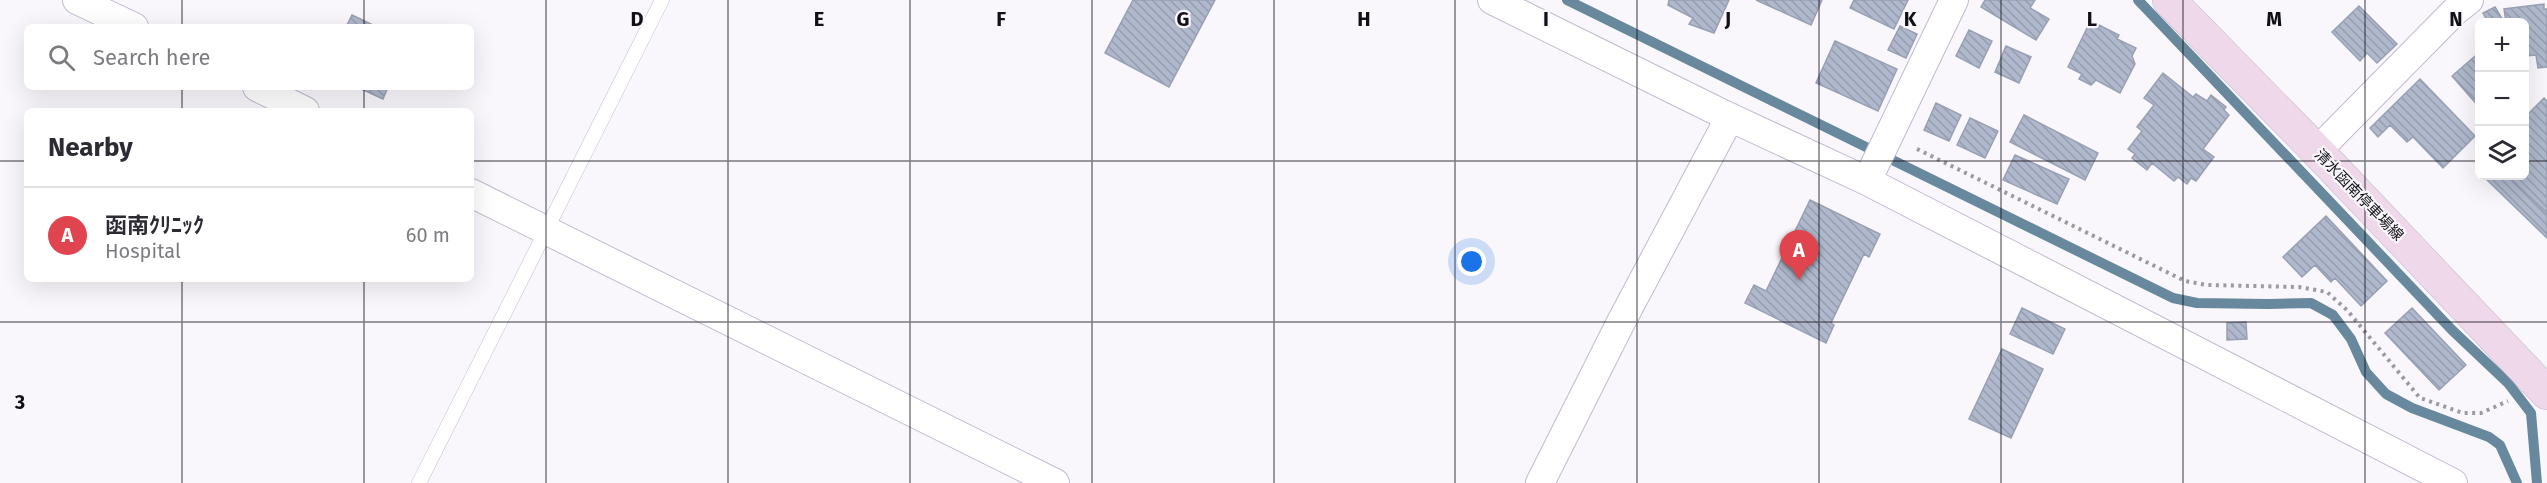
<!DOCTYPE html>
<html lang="en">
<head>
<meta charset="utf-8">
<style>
	body { margin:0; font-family:"Fira Sans","Noto Sans JP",sans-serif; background:#f2f2f3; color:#2b2b33 }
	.controls { position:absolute; right:18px; top:18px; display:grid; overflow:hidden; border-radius:9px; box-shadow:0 6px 24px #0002 }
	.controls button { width:54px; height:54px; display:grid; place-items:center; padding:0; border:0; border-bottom:2px solid #e1e1e2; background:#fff; color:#2b2b33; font:30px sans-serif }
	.you { position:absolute; left:1472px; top:262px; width:21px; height:21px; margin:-15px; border:4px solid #fff; border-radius:50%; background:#1a73e8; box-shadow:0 0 0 9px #1a73e833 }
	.badge { display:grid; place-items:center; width:39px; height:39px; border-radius:50%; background:#59902c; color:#fff; font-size:20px; font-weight:700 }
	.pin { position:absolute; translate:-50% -50px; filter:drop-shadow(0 2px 3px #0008) }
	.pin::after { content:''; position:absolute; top:32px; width:21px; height:18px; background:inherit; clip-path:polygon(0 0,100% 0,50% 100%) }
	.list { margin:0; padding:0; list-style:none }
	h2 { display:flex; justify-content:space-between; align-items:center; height:78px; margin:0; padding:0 24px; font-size:26px }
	h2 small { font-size:20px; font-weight:400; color:#7c7c81 }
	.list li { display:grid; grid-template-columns:39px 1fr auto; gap:18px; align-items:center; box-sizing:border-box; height:96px; padding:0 24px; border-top:2px solid #e1e1e2 }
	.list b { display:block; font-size:22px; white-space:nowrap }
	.list p { margin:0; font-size:20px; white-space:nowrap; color:#7c7c81 }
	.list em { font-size:20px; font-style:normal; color:#7c7c81 }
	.icon { flex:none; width:33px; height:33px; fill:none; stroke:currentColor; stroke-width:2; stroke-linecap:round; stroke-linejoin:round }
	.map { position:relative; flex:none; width:2547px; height:483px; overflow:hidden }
	.search { position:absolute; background:#fff; box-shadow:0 6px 24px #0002; left:24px; top:24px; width:450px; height:66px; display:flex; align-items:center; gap:15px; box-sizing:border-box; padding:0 21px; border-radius:9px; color:#7c7c81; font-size:22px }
	.panel { position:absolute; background:#fff; box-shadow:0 6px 24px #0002; left:24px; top:108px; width:450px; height:174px; border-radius:9px }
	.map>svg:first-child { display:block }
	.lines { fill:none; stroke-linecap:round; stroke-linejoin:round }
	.stream { stroke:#68889e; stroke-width:10 }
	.building { fill:url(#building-back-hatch); stroke:#98a0b4; stroke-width:1.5 }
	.service-casing { stroke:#c1bacf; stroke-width:15 }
	.minor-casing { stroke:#c1bacf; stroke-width:30 }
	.secondary-casing { stroke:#c1bacf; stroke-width:34 }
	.path { stroke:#9c9aa0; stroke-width:4; stroke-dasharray:3 4.5; stroke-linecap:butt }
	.service { stroke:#fff; stroke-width:14 }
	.minor { stroke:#fff; stroke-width:28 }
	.secondary { stroke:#f0d8eb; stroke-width:33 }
	.grid { fill:none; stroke:#121017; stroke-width:1.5; stroke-opacity:0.55 }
	.labels { text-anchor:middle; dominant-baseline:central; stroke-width:4.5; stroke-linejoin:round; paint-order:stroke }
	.street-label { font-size:15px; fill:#121017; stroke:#f9f7fc }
	.grid-label { font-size:20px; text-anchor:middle; font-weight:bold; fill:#121017; stroke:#f9f7fc; stroke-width:4.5; stroke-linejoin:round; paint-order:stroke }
</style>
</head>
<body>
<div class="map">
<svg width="2547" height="483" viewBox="0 0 2547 483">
	<defs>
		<pattern id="building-back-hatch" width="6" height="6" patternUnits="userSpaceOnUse" patternTransform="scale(1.5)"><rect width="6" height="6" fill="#afb8cc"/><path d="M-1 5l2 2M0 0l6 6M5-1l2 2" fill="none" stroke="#969dae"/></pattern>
	</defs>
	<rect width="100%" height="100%" fill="#f9f7fc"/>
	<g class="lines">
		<path class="stream" d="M1567 0 2173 298 2197 303 2269 304 2311 303 2333 315 2351 339 2366 372 2386 394 2412 408 2489 437 2500 445 2517 483
			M2138 0 2452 330 2508 383 2531 413 2537 483"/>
	</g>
	<path class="building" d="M1133 0H1215L1169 87 1105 53Z
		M1669 0H1729L1714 33 1689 24 1693 18 1668 5Z
		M1756 0H1822L1811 25Z
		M1854 0H1908L1894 29 1850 8Z
		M1985 0H2035L2030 8 2049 19 2036 40 1981 7Z
		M2544 4V9H2547V67L2538 68 2536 55 2526 56 2524 22H2506L2504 9Z
		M2359 6 2397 44 2377 63 2367 53 2360 61 2332 32Z
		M2495 7 2504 22H2488L2483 13Z
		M352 15 377 27H346Z
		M2089 24 2097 29 2099 25 2119 35 2117 39 2136 48 2132 56 2135 64 2120 93 2096 80 2091 85 2079 79 2082 74 2068 67Z
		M1900 26 1917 34 1906 58 1888 50Z
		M1969 30 1992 41 1979 68 1956 56Z
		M1835 41 1897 69 1878 111 1816 83Z
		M2006 46 2031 57 2019 83 1995 72Z
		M2480 52V108L2452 76Z
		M2163 73 2193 97 2196 94 2207 101 2211 95 2226 107 2224 110 2229 115 2203 149 2214 157 2196 181 2191 178 2187 184 2178 177 2174 181 2152 163 2147 170 2132 158 2135 154 2128 149 2142 131 2137 127 2154 105 2144 98Z
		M2420 79 2475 136 2443 168 2413 137 2407 142 2390 125 2378 137 2370 128Z
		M357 87H388L383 99Z
		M2544 98 2547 101V213L2508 176H2524V118Z
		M1936 103 1961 115 1949 141 1924 130Z
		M2024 115 2098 153 2085 180 2010 142Z
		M1970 118 1998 131 1985 158 1957 145Z
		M2015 155 2069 179 2057 204 2003 180Z
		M2483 176H2508L2547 213V238Z
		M1810 200 1880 234 1869 257 1864 254 1831 323 1834 325 1826 343 1745 303 1754 285 1766 291Z
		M2326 216 2387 281 2361 306 2335 278 2331 282 2315 265 2302 277 2283 257Z
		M2022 308 2065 329 2053 354 2010 334Z
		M2412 308 2466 365 2439 390 2385 333Z
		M2246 322 2247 339 2227 340V323Z
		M2002 349 2043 369 2011 438 1969 419Z"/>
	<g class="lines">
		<g class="service-casing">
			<path id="service" d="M419 483 662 0"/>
		</g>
		<g class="minor-casing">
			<path id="minor" d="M77 0 134 27
				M1492 0 1725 115 1867 181 2453 483
				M257 87 305 111
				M2317 151 2455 11 2469 0
				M1867 181 1954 0
				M471 193 1055 483
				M1540 483 1621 322 1730 117"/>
		</g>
		<g class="secondary-casing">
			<path id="secondary" d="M2169 0 2317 151 2547 393"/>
		</g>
		<path class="path" d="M1917 149 2185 281 2207 285 2299 287 2327 292 2347 310 2420 398 2463 413H2481L2508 401"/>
		<use href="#service" class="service"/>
		<use href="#minor" class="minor"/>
		<use href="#secondary" class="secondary"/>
	</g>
	<path class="grid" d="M182 0V27M364 0V27M546 0V483M728 0V483M910 0V483M1092 0V483M1274 0V483M1455 0V483M1637 0V483M1819 0V483M2001 0V483M2183 0V483M2365 0V483M182 87V111M364 87V111M0 161H27M471 161H2480M2524 161H2547M182 279V483M364 279V483M0 322H2547"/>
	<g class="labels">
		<g class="street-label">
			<text transform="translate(2359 195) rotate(46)">清水函南停車場線</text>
		</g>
	</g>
	<g class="grid-label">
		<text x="637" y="26">D</text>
		<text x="819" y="26">E</text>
		<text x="1001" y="26">F</text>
		<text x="1183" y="26">G</text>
		<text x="1364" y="26">H</text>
		<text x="1546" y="26">I</text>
		<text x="1728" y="26">J</text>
		<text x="1910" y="26">K</text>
		<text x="2092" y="26">L</text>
		<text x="2274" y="26">M</text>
		<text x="2456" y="26">N</text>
		<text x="20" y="409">3</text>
	</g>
</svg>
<div class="controls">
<button>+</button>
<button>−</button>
<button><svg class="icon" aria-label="layers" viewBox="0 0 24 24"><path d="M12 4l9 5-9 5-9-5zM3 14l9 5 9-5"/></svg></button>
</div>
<div class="you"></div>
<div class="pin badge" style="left:1799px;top:280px;background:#e0444e">A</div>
<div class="search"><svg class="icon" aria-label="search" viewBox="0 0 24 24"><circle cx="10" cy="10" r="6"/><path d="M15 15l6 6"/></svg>Search here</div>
<section class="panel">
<h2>Nearby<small></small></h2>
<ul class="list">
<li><span class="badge" style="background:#e0444e">A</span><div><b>函南ｸﾘﾆｯｸ</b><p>Hospital</p></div><em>60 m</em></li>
</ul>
</section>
</div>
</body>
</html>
